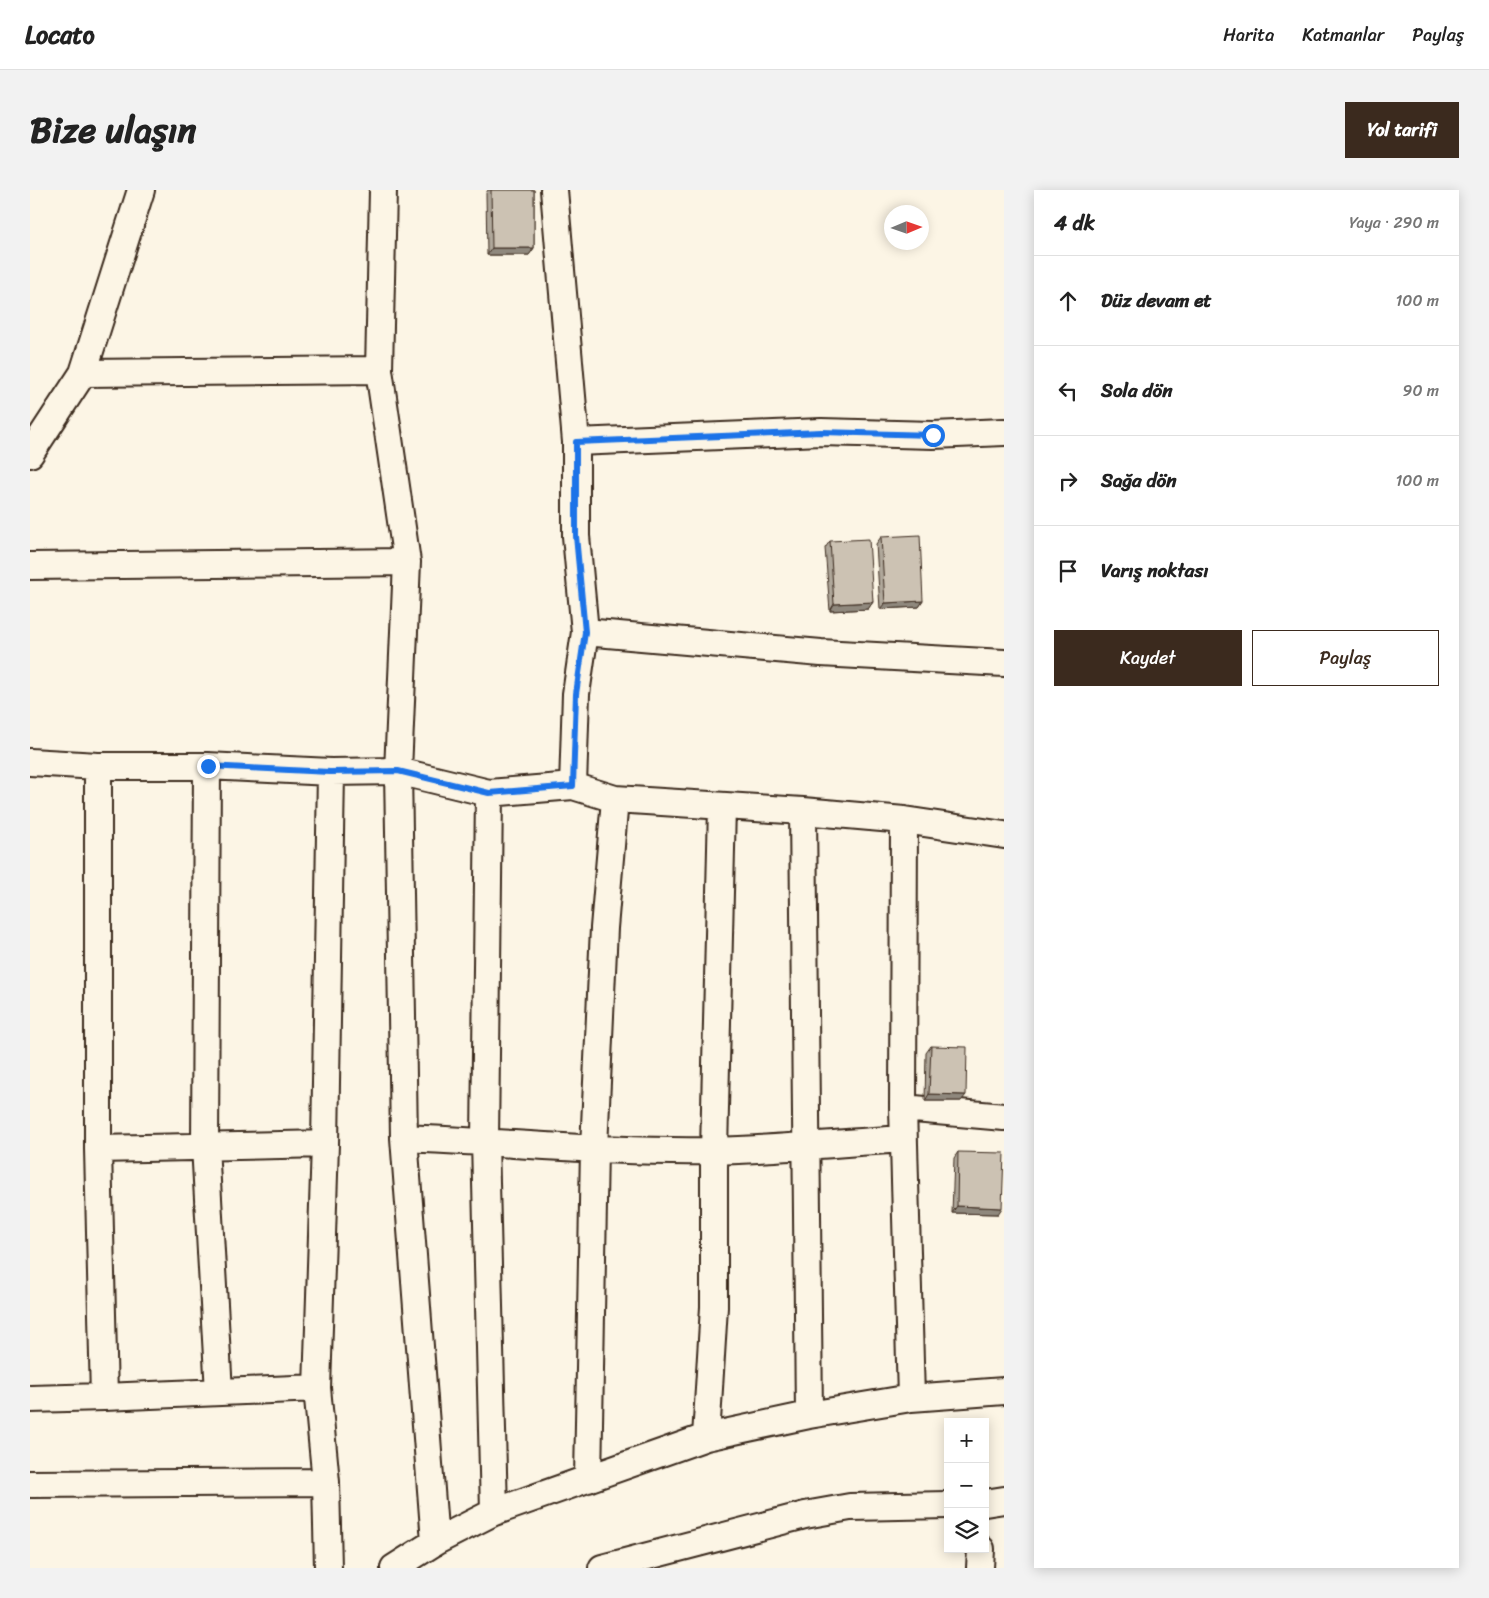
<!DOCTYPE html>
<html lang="tr">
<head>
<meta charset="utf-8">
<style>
	body { margin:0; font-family:Sriracha,sans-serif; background:#f2f2f2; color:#222 }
	.controls { position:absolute; right:15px; bottom:15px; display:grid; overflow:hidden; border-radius:0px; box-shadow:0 2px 12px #0003 }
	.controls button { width:45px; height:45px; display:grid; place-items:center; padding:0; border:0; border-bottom:1px solid #e0e0e0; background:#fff; color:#222; font:25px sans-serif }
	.compass { position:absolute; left:854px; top:15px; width:45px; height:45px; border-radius:50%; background:#fff; box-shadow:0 2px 12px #0003; rotate:88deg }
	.stop { position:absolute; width:15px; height:15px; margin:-11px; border:4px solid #1a73e8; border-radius:50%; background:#fff }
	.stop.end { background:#1a73e8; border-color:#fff; box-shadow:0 1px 5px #0008 }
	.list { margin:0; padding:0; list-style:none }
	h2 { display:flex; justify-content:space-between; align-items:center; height:65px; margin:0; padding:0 20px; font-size:21px }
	h2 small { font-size:16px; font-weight:400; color:#767676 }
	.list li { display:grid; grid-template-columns:32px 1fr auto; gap:15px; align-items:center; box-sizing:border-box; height:90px; padding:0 20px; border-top:1px solid #e0e0e0 }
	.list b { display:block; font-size:19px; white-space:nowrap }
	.list em { font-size:16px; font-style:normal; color:#767676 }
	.actions { display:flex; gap:10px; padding:15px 20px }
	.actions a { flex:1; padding:11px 0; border:1px solid #3b2a1e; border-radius:0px; text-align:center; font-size:18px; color:#3b2a1e }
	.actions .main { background:#3b2a1e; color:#fff }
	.icon { flex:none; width:28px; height:28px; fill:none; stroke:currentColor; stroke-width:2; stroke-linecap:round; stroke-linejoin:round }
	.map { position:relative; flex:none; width:974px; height:1378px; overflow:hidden; border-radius:0px }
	header { display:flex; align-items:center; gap:30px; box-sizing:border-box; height:70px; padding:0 25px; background:#fff; border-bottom:1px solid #e0e0e0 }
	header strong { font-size:24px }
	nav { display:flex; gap:28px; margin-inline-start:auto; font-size:18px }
	.intro { display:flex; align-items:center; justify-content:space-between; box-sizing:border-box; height:120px; padding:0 30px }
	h1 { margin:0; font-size:35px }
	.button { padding:12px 22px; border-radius:0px; background:#3b2a1e; color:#fff; font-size:18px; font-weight:700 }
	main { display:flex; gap:30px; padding:0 30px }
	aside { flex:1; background:#fff; border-radius:0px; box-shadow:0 2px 12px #0003 }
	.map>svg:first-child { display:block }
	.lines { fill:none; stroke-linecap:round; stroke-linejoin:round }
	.street-casing { stroke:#3b2a1e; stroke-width:30 }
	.street { stroke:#fcf5e5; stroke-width:26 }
	.wall { fill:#afa79a; stroke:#3b2a1e }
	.shaded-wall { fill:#8f887d; stroke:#3b2a1e }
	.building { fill:#ccc2b3; stroke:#3b2a1e }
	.route { stroke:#1a73e8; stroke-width:6 }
</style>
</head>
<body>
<header>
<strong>Locato</strong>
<nav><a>Harita</a><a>Katmanlar</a><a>Paylaş</a></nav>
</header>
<div class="intro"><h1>Bize ulaşın</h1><a class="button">Yol tarifi</a></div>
<main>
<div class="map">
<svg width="974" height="1378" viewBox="0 0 974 1378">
	<rect width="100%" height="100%" fill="#fcf5e5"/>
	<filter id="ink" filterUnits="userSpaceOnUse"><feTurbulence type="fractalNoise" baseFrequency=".02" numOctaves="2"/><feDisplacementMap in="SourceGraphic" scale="10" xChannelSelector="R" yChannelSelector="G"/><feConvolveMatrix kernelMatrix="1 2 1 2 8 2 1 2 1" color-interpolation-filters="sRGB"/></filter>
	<g filter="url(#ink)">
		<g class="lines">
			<g class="street-casing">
				<path id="street" d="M353 0 349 180 377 372 368 581 374 948 405 1352
					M524 0 546 252V346L555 442 546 504 543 596
					M53 183 349 180
					M546 252 791 242 903 245 974 242
					M0 264 53 183 111 0
					M0 376 377 372
					M555 442 791 463 974 473
					M0 572 68 576H177L301 582 368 581 459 603 543 596 585 609 773 621 874 630 974 645
					M68 576V959L74 1207
					M177 576 175 956 189 1202
					M459 603 455 951 464 1322
					M773 621 779 1225
					M874 630 873 918 881 1208
					M873 918 974 927
					M374 948C478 952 581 963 684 961 747 959 811 953 873 949
					M68 959 295 954
					M0 1209 74 1207 287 1198
					M676 1247 684 1117V961L692 616
					M558 1289 564 958 574 738 585 609
					M0 1294 296 1292
					M955 1313 974 1310
					M298 1378 296 1292 287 1198 295 954 301 582
					M364 1378 405 1352 464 1322 676 1247 779 1225 881 1208 974 1201
					M572 1378 775 1325 820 1317 918 1315
					M950 1378 951 1359"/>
			</g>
			<use href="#street" class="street"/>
		</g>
		<path class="wall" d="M458 0H504V58L499 65H457L456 3Z
			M851 347 893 411 889 417 850 419 846 354Z
			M800 351 843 412 838 419 800 421 795 358Z
			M901 856 931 911H895L896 863Z
			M928 962 968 1024 922 1023 924 968Z"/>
		<path class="shaded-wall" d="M462 58H504L499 65H457Z
			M893 411 889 417 850 419 855 413Z
			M843 412 838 419 800 421 804 414Z
			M899 904 936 905 931 911H895Z
			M927 1016 972 1018 968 1024 922 1023Z"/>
		<path class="building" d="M461 0H504V58H462Z
			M890 345 893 411 855 413 851 347Z
			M839 349 843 412 804 414 800 351Z
			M901 856 937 857 936 905 899 904Z
			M928 962 974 963 972 1018 927 1016Z"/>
	</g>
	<g class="lines" filter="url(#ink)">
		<path class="route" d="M178 576 300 582 368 581 459 603 543 596 546 504 555 442 546 346V252L791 242 903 245"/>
	</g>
</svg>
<div class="controls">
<button>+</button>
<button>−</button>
<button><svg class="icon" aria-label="layers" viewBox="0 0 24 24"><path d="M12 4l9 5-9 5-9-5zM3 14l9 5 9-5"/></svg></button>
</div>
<svg class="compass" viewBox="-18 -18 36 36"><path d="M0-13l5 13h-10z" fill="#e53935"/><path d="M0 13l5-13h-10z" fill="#767676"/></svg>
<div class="stop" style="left:903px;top:245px"></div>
<div class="stop end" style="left:178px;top:576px"></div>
</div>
<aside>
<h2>4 dk<small>Yaya · 290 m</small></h2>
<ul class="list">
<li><svg class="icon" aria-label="ahead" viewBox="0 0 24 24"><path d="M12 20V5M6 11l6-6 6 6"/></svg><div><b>Düz devam et</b></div><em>100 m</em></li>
<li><svg class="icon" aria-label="left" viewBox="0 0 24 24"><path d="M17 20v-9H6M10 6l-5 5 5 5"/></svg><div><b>Sola dön</b></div><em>90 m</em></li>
<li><svg class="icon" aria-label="right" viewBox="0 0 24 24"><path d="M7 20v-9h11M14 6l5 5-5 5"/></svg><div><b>Sağa dön</b></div><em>100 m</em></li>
<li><svg class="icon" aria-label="arrive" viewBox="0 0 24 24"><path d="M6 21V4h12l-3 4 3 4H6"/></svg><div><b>Varış noktası</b></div></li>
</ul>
<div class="actions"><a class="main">Kaydet</a><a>Paylaş</a></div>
</aside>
</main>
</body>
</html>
